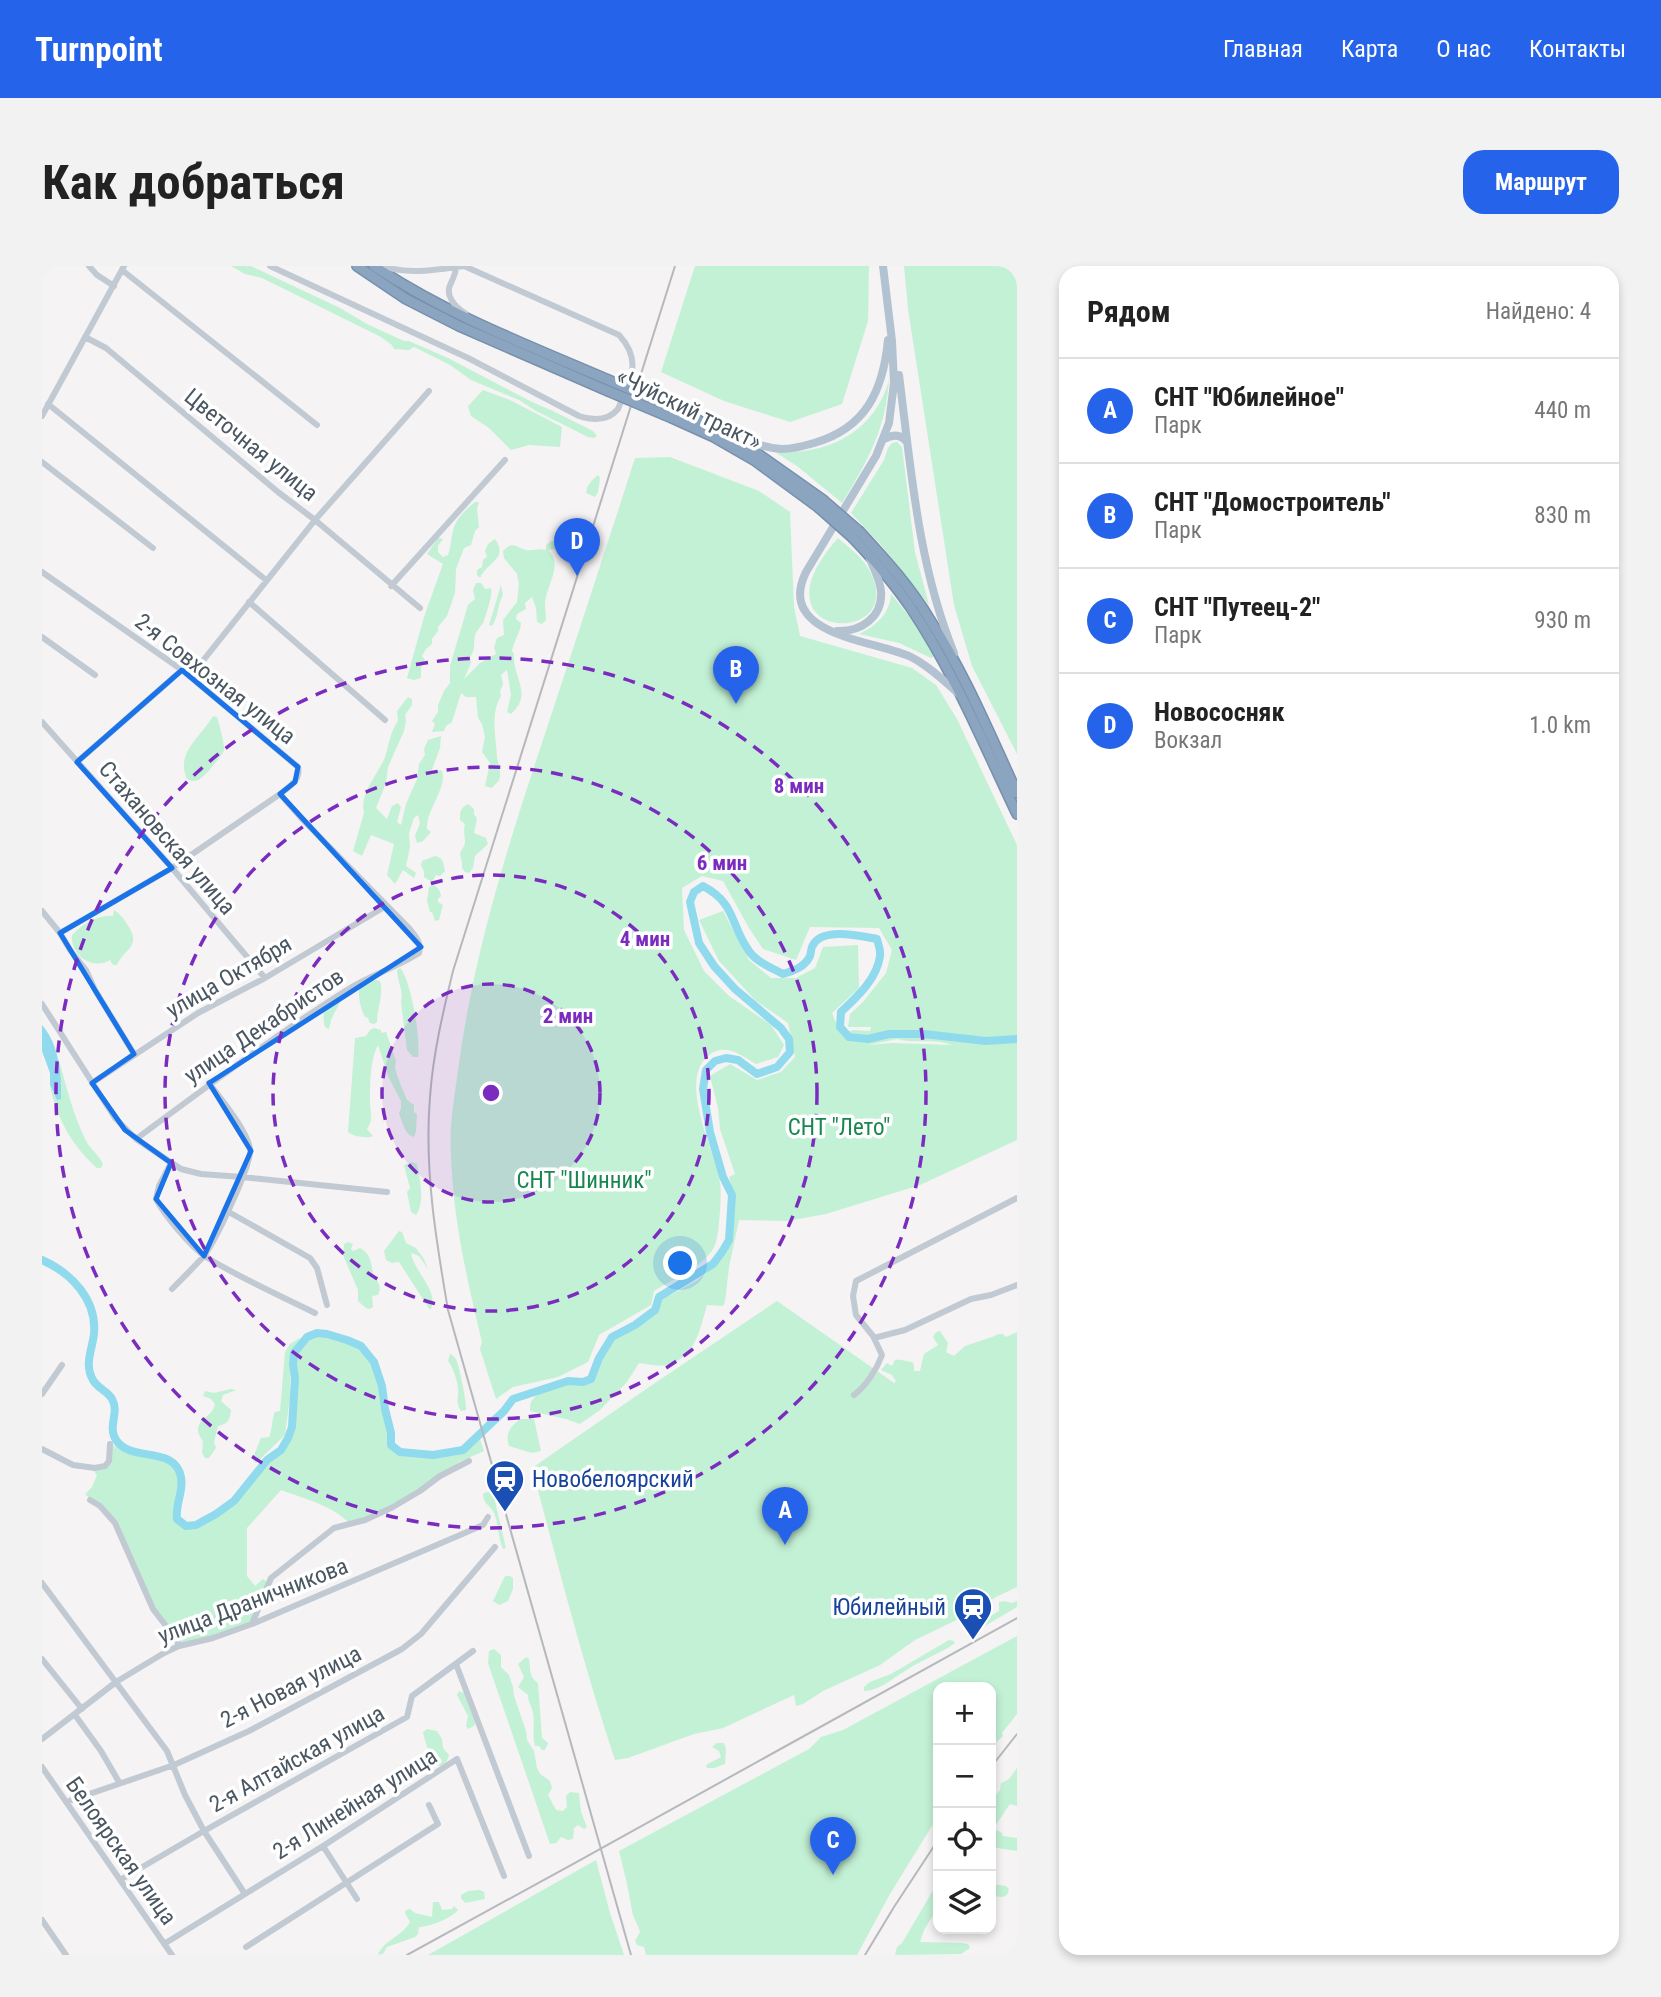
<!DOCTYPE html>
<html lang="ru">
<head>
<meta charset="utf-8">
<style>
	body { margin:0; font-family:"Roboto Condensed",sans-serif; background:#f2f2f2; color:#222 }
	.controls { position:absolute; right:21px; bottom:21px; display:grid; overflow:hidden; border-radius:14px; box-shadow:0 4px 10px #0003 }
	.controls button { width:63px; height:63px; display:grid; place-items:center; padding:0; border:0; border-bottom:2px solid #e0e0e0; background:#fff; color:#222; font:35px sans-serif }
	.you { position:absolute; left:639px; top:998px; width:24px; height:24px; margin:-18px; border:5px solid #fff; border-radius:50%; background:#1a73e8; box-shadow:0 0 0 10px #1a73e833 }
	.badge { display:grid; place-items:center; width:46px; height:46px; border-radius:50%; background:#2563eb; color:#fff; font-size:23px; font-weight:700 }
	.pin { position:absolute; translate:-50% -58px; filter:drop-shadow(0 2px 4px #0008) }
	.pin::after { content:''; position:absolute; top:37px; width:24px; height:21px; background:inherit; clip-path:polygon(0 0,100% 0,50% 100%) }
	.list { margin:0; padding:0; list-style:none }
	h2 { display:flex; justify-content:space-between; align-items:center; height:91px; margin:0; padding:0 28px; font-size:30px }
	h2 small { font-size:23px; font-weight:400; color:#767676 }
	.list li { display:grid; grid-template-columns:46px 1fr auto; gap:21px; align-items:center; box-sizing:border-box; height:105px; padding:0 28px; border-top:2px solid #e0e0e0 }
	.list b { display:block; font-size:26px; white-space:nowrap }
	.list p { margin:0; font-size:23px; white-space:nowrap; color:#767676 }
	.list em { font-size:23px; font-style:normal; color:#767676 }
	.icon { flex:none; width:38px; height:38px; fill:none; stroke:currentColor; stroke-width:2; stroke-linecap:round; stroke-linejoin:round }
	.map { position:relative; flex:none; width:975px; height:1689px; overflow:hidden; border-radius:21px }
	header { display:flex; align-items:center; gap:42px; box-sizing:border-box; height:98px; padding:0 35px; background:#2563eb; color:#fff }
	header strong { font-size:33px }
	nav { display:flex; gap:38px; margin-inline-start:auto; font-size:24px }
	.intro { display:flex; align-items:center; justify-content:space-between; box-sizing:border-box; height:168px; padding:0 42px }
	h1 { margin:0; font-size:49px }
	.button { padding:18px 32px; border-radius:21px; background:#2563eb; color:#fff; font-size:24px; font-weight:700 }
	main { display:flex; gap:42px; padding:0 42px }
	aside { flex:1; background:#fff; border-radius:21px; box-shadow:0 4px 10px #0003 }
	.map>svg:first-child { display:block }
	.green { fill:#c3f1d5; fill-rule:evenodd }
	.water { fill:#90daee }
	.lines { fill:none; stroke-linecap:round; stroke-linejoin:round }
	.river { stroke:#90daee; stroke-width:8 }
	.highway-casing { stroke:#7690ad; stroke-width:12 }
	.minor { stroke:#c1cad2; stroke-width:6 }
	.major { stroke:#b3c2d1; stroke-width:8 }
	.highway { stroke:#8ba5c1; stroke-width:9 }
	.rail { stroke:#b5b8bd; stroke-width:2 }
	.highway-bridge-casing { stroke:#7690ad; stroke-width:12; stroke-linecap:butt }
	.highway-bridge { stroke:#8ba5c1; stroke-width:9 }
	.marked { fill:none; stroke:#1a73e8; stroke-width:5; stroke-linejoin:round }
	.ring { fill:none; stroke:#7b2cbf; stroke-width:3.5; stroke-dasharray:12 9 }
	.labels { text-anchor:middle; dominant-baseline:central; stroke-width:7; stroke-linejoin:round; paint-order:stroke }
	.street-label { font-size:23px; fill:#4a5661; stroke:#fff }
	.park-label { font-size:23px; fill:#17864f; stroke:#fff }
	.transit-label { font-size:23px; fill:#164399; stroke:#fff; text-anchor:start }
	.centre { fill:#7b2cbf; stroke:#fff; stroke-width:3.5 }
	.ring-label { font-size:21px; text-anchor:middle; font-weight:bold; fill:#7b2cbf; stroke:#fff; stroke-width:7; stroke-linejoin:round; paint-order:stroke }
</style>
</head>
<body>
<header>
<strong>Turnpoint</strong>
<nav><a>Главная</a><a>Карта</a><a>О нас</a><a>Контакты</a></nav>
</header>
<div class="intro"><h1>Как добраться</h1><a class="button">Маршрут</a></div>
<main>
<div class="map">
<svg width="975" height="1689" viewBox="0 0 975 1689">
	<rect width="100%" height="100%" fill="#f5f3f3"/>
	<path class="green" d="M189 0H209L298 42 325 58 362 75H367L406 92 492 137 509 144 551 165 555 170 552 172 546 171 494 145 477 134 429 114 408 99 372 81 367 84 352 83 350 79 339 71 220 12 203 8Z
		M653 0H827L826 55 800 138 748 156 682 135 619 106Z
		M862 0H975V488L930 400 912 339 866 43Z
		M847 114C844 163 825 196 800 237L755 200 733 186C786 189 832 167 847 114Z
		M441 124 468 134 520 161 518 181 487 179 469 184 447 162 429 150 426 140Z
		M855 176 860 181 873 286 887 339 840 280 809 247 842 194 846 182 850 177Z
		M628 191 717 225 748 246 752 341 758 370 870 402 894 419 915 453 975 579V874L878 919 784 948 745 955 697 954 687 1001 683 1036 681 1040 665 1039C658 1063 653 1093 624 1099 616 1101 606 1098 597 1097L585 1116 558 1144 538 1158 524 1153 488 1145C488 1140 488 1137 490 1134 495 1127 518 1117 526 1115 534 1114 541 1116 549 1113L557 1092 570 1071 593 1059 613 1044 621 1033 655 1015 672 1000 686 982 691 925 687 911 693 908 678 863 676 842 668 810 688 798 715 814 739 806 753 791 746 757 713 734 677 695 657 654 681 645 707 694 729 712H754L773 702 781 681 816 679 817 722 790 747 799 769 811 764 828 765 829 761H806L808 748 821 736 844 707 850 684 837 662 768 661 754 694 721 683 707 662 681 615 660 610 640 622 642 664 662 705 687 730 729 759 742 779 736 791 714 798C698 789 683 776 666 790 635 816 674 886 678 917 680 928 677 966 674 976 669 997 629 1014 612 1025L609 1039 557 1069 546 1096 516 1111 471 1121 454 1133 438 1083 440 1076C425 1014 411 953 409 889 407 861 412 833 416 805 430 695 463 588 498 483 530 386 562 289 593 192ZM855 773C873 778 893 772 910 779L851 777 826 779Z
		M556 209 558 212 556 226 553 231 544 227C545 219 550 214 556 209Z
		M433 236H437L435 243 437 261 433 265 429 279 422 282 414 303 413 327 405 350 396 361V365L390 373V378L384 383 380 390 383 394 379 402V412L372 414 365 412 382 351 401 298 385 288 396 272 401 273 396 280V286L401 291 406 289C409 280 409 273 411 265 413 254 424 243 433 236Z
		M796 272C806 281 819 290 826 302 873 382 702 378 796 272Z
		M453 273C467 293 445 296 438 312L435 309V304L440 301 441 294 445 291 443 285 446 278Z
		M509 275 518 277C515 284 512 283 506 284 522 298 504 320 503 337 503 343 504 349 504 354L500 358 495 356 494 342 490 331 483 337 484 343 475 348 474 353 479 357C478 368 472 374 470 385L472 388C470 412 492 427 469 448L465 446 469 429 465 404 459 409 461 418 458 425 459 430C448 447 454 471 455 491 456 498 460 507 457 514 457 515 450 521 450 522L443 520 448 497 440 486 443 471 440 458 436 452 434 431H424L419 427 410 456 404 460 402 465 390 466 393 458 390 455 396 446V439L402 425 408 417V400L426 339 433 333 431 324 434 317H439L443 323 449 322C451 330 444 347 442 355 440 360 434 364 433 370 431 379 434 383 428 391L429 397 422 413 438 397 454 388 452 381 455 372 462 369 461 354 475 336 477 318 475 308 462 292 461 285C472 274 472 281 484 284 491 285 497 282 504 284V279Z
		M459 319 461 329C455 339 457 350 450 360L447 359Z
		M849 328C865 347 882 367 892 390L889 392 857 377 817 368C834 360 848 348 849 328Z
		M366 431 370 433V439L363 449 364 455 362 465 346 501 344 517 334 542 345 553 350 540 356 537 359 541 355 556 359 559 364 538 375 513 377 498 383 489 382 483 386 474 399 470 398 482 389 506 399 504C408 518 383 545 385 563L389 566 381 575 375 577 373 570 378 557 376 549 372 552 367 567 368 581 364 600 374 607 372 612 361 604 353 618 345 609 352 578 329 569 320 590 311 585 322 547C317 527 336 509 343 491 347 479 348 466 356 455L355 445Z
		M171 450 175 451C177 458 183 478 182 484 180 490 161 513 156 514 151 516 149 515 145 513 133 487 159 471 171 450Z
		M426 538 432 543V548L435 553 432 567 444 572 446 578 433 590 431 602 427 607 423 606 420 602V597L418 588C419 583 423 581 423 576 423 570 421 565 423 558L418 554C418 546 418 542 426 538Z
		M393 590C402 592 401 597 403 605L398 610 394 609 390 616 382 611V606L379 599 380 595Z
		M391 619C396 621 398 624 399 630L396 633V636L401 639 397 654 393 655 390 646H388L385 635 387 621Z
		M72 644C80 649 82 654 87 661 99 681 82 683 75 699H71L68 694C51 705 28 689 30 669 41 657 55 649 71 650Z
		M358 702C369 713 379 775 376 791H371L365 784 359 736C362 725 355 715 355 704Z
		M330 713 338 715C342 730 335 741 335 756L332 758 328 757 326 752 323 751C318 742 316 729 317 719Z
		M295 732H300L289 754 287 763 283 761C279 745 283 741 295 732Z
		M332 762 339 764V767L344 766 354 795 353 802 356 812 365 834 372 839V846L375 848 374 866 372 871C363 869 360 856 357 847L359 842V835L346 810 336 779C328 793 328 819 328 836 328 847 332 853 325 863L331 870C325 873 310 870 306 866L313 772 324 770 328 764Z
		M16 791C24 819 31 849 44 875 49 884 57 889 61 898L59 902H55C30 880 14 851 8 819L12 829 19 833Z
		M370 896 375 898C378 913 383 936 374 949L369 946 365 926 368 922 362 899Z
		M357 965 360 966 364 977 374 982 382 993 386 1003 377 990 369 987C372 1006 399 1027 388 1044L357 996 350 997 344 994 342 985Z
		M306 976 311 978 309 983 311 985 318 982C329 988 329 997 331 1007 334 1016 341 1019 336 1029L330 1030 331 1041 328 1043 324 1042 316 1035V1024L301 989 302 978Z
		M735 1035 852 1117 854 1115 850 1109 839 1104 845 1097 850 1100 853 1094C860 1093 864 1096 870 1096L872 1099V1105H878L882 1088 896 1079 891 1071 894 1066 898 1065 906 1077 904 1086 912 1090 923 1080 950 1071 956 1068H961L964 1071 975 1066V1321L954 1331 933 1345 873 1374 838 1399 781 1425 761 1438 754 1440 752 1429 681 1462 652 1468 586 1492 573 1494C541 1398 516 1299 490 1202L613 1117Z
		M275 1067C311 1070 333 1085 340 1121 342 1128 341 1135 343 1142 344 1149 347 1156 348 1163 349 1170 345 1178 353 1183 363 1191 393 1188 406 1188L409 1190 422 1187 438 1173 442 1185 417 1196 378 1225 308 1258C290 1239 263 1233 239 1224L205 1262V1310L213 1320 221 1313 226 1316 210 1358 137 1380 117 1351 73 1257 43 1228 50 1221 55 1209 51 1204 63 1200 68 1178C75 1181 81 1184 88 1186 110 1191 143 1189 140 1221 139 1232 134 1241 135 1253L144 1260 154 1259 174 1248 192 1235 225 1194 239 1184 246 1173 250 1161 253 1112 251 1098 252 1087 265 1071Z
		M258 1072 257 1078 249 1087 248 1131 243 1169 214 1197 211 1194 212 1189 219 1172 227 1171C231 1162 229 1155 233 1146L238 1145 243 1086 248 1078Z
		M408 1088C410 1089 412 1090 413 1092 417 1096 425 1138 424 1144L419 1145C413 1136 417 1131 416 1122 416 1116 410 1099 406 1095Z
		M189 1123 194 1124 181 1129 179 1135 189 1144C188 1154 186 1158 176 1160L172 1176 174 1182 167 1192H163L160 1187 161 1175C155 1167 154 1163 160 1153 166 1151 172 1144 173 1138L169 1133 161 1130 163 1125 172 1127Z
		M478 1153H492L499 1185 490 1187 467 1180C463 1168 468 1161 478 1153Z
		M444 1226 451 1227 464 1282 461 1283C456 1272 457 1259 452 1247 448 1239 441 1238 441 1228Z
		M463 1310H468L471 1312V1323L466 1335 457 1339 451 1335Z
		M962 1335 970 1337 975 1335V1341L936 1364H929L932 1360 957 1345V1336Z
		M975 1370V1448L960 1467 961 1470 949 1481V1421H896V1550L848 1628 815 1689H604L602 1681 595 1679 593 1675 598 1666C596 1658 591 1652 590 1645 587 1625 582 1605 577 1585L767 1483 779 1471 801 1464Z
		M907 1374 912 1375 913 1377C898 1388 879 1394 863 1405 851 1412 837 1425 822 1425V1421L828 1416 849 1408Z
		M452 1383 459 1389V1401L467 1409 471 1421 472 1430 484 1465 485 1474 492 1485 495 1502 498 1508 508 1515 510 1522 506 1529 514 1544 521 1545 525 1541 524 1530 528 1526 537 1527 539 1546 545 1561 542 1563 536 1559 532 1562 531 1573 526 1574 519 1571 514 1577 508 1578 446 1397 447 1385Z
		M484 1391 487 1393C489 1403 486 1410 496 1417L500 1472 506 1477 503 1484H500L497 1480H493C490 1469 493 1458 491 1447 490 1440 486 1437 486 1429L476 1421 482 1411 476 1398Z
		M417 1425 422 1427 433 1456 432 1460 426 1463 424 1460 426 1450 415 1429Z
		M385 1463 395 1465 400 1473 401 1482 407 1489C406 1494 403 1500 396 1500 388 1490 384 1480 381 1466Z
		M675 1477H682L684 1483 683 1498 672 1502H665L664 1499 679 1491 677 1485 670 1481Z
		M975 1502V1540L968 1538 951 1563 959 1566 961 1570 975 1572V1585L949 1581V1536L958 1524 959 1517 967 1513Z
		M554 1594 568 1647 582 1689H386Z
		M896 1616V1641L882 1664 878 1676 919 1677 926 1678 928 1682 919 1688 853 1689 855 1681 860 1677Z
		M949 1618 964 1620 967 1623 965 1629 961 1631 949 1630Z
		M438 1624 442 1626 443 1633 423 1637 419 1632V1629L426 1625Z
		M391 1636H397L400 1644 410 1643 412 1640 416 1644C410 1652 387 1661 377 1661L376 1668 373 1671 345 1681 341 1688 336 1689C341 1674 360 1671 368 1656L363 1647 364 1644 368 1643 373 1647 390 1651Z"/>
	<path class="water" d="M0 759C17 778 20 809 19 833L15 834 8 819V807L0 785Z"/>
	<g class="lines">
		<path class="river" d="M0 994C29 1007 55 1033 52 1068 50 1084 42 1099 51 1114 56 1123 66 1125 70 1133 78 1147 65 1160 74 1174 89 1197 133 1179 139 1211 142 1226 133 1237 135 1253L144 1260 154 1259 174 1248 192 1235 225 1194 239 1184 246 1172 250 1161 253 1112 251 1098 252 1087 265 1071 275 1067 285 1068 305 1074 319 1080 332 1096 340 1120 343 1143 349 1167V1179L358 1186 391 1189 421 1184 462 1145 471 1133 526 1115 541 1116 549 1113 557 1092 570 1071 593 1059 613 1044 617 1031 671 998 680 986 687 974 690 929 681 911 668 866 661 823 664 804 673 795 684 792 696 794 715 808 735 801 748 786 747 773 739 762 693 723 672 700 657 677 648 636 652 626 661 620C693 637 688 656 705 682 712 695 728 701 741 708 751 705 763 701 768 690 769 688 769 681 771 679 781 661 818 670 835 673 836 678 839 684 838 690 835 713 815 731 799 746L798 761 807 771 826 773 847 768H882L944 775 975 773"/>
		<g class="highway-casing">
			<path id="highway" d="M315 0 364 33 417 60 566 125
				M332 0C405 49 490 81 571 116
				M632 143 675 163 716 188 781 234
				M630 152 672 171 712 194 776 241
				M818 266C843 293 869 322 888 354 923 408 948 469 975 527
				M811 272C832 294 852 317 869 342 912 406 942 479 975 548"/>
		</g>
		<path class="minor" d="M47 0 55 9 72 20
			M228 0 426 92 537 150C552 155 566 155 576 143 588 114 601 95 577 69L422 0
			M340 0C367 9 393 4 421 0
			M414 0C414 8 412 10 409 17 402 29 413 41 423 47
			M80 4 275 159
			M43 71 64 82 236 226 273 254 378 342
			M6 138 224 314
			M0 150 82 0
			M0 196 111 282
			M0 306 140 404 256 501C259 514 248 520 238 528L261 554 367 662C373 670 380 676 377 687 354 702 328 709 305 724 232 770 163 822 94 873
			M349 320 463 194
			M207 336 343 454
			M0 371 53 409
			M148 411 273 254 387 125
			M0 456 130 602 223 712
			M35 496 140 404
			M0 645 18 667 28 684 44 704 53 724 92 788
			M18 667 130 602 238 528
			M0 738 73 852 94 873 139 903 159 908 200 911 345 926
			M50 817 156 747 223 712 344 640
			M129 897 117 920 114 933C123 950 148 980 164 991 198 1012 237 1029 273 1047
			M185 945 268 992 275 1002 285 1039
			M130 1023C140 1013 151 1002 161 991 172 978 211 897 208 882 204 863 179 833 167 817
			M832 1072 863 1064 929 1033 949 1029 975 1019
			M0 1128 20 1099
			M812 1129C824 1120 835 1103 840 1089L831 1070 814 1049 811 1030 814 1015 975 932
			M0 1183 31 1199 53 1202 63 1200 67 1195 68 1178
			M48 1234 58 1240 73 1257 111 1343 134 1373 137 1380
			M0 1317 125 1485 143 1529 162 1565 203 1628
			M210 1358 229 1312 292 1262 323 1254 351 1241 378 1225 398 1210 427 1195
			M0 1393 40 1443
			M414 1398 487 1590
			M33 1449 59 1485 77 1516
			M0 1473 74 1416 122 1387 137 1380 171 1372 210 1358 425 1266 441 1259 446 1251
			M0 1501 130 1689
			M24 1536 132 1499 207 1465 360 1383 379 1368 453 1281
			M281 1580 315 1633
			M78 1614 162 1565 365 1451 370 1430 431 1385
			M0 1654 24 1689
			M122 1678 281 1580 415 1493 462 1610
			M204 1681 396 1558 387 1539"/>
		<path class="major" d="M841 0 850 75 852 117 847 157 834 190 764 306C733 370 833 374 869 391 887 400 902 415 917 428
			M857 109C869 203 876 299 912 387
			M687 168C704 174 721 182 740 183 750 183 762 180 772 177 824 162 841 125 846 74
			M842 173C851 168 859 168 865 176
			M795 365C819 366 841 351 839 325 838 314 832 303 828 293"/>
		<use href="#highway" class="highway"/>
		<path class="rail" d="M949 1501 975 1468
			M365 1689C569 1578 771 1464 975 1352
			M589 1689 406 1044C394 974 382 902 388 831 391 788 401 746 411 705L633 0
			M823 1689 852 1641 896 1574"/>
		<g class="highway-bridge-casing">
			<path id="highway-bridge" d="M571 116 632 143
				M566 125 630 152
				M781 234 818 266
				M776 241 811 272"/>
		</g>
		<use href="#highway-bridge" class="highway-bridge"/>
	</g>
	<path class="marked" d="M140 404 256 501 253 516 238 528 379 681 167 817 209 885 162 990 114 933 129 897 83 864 50 817 92 788 18 667 130 602 35 496Z"/>
	<circle cx="449" cy="827" r="109" fill="#7b2cbf" fill-opacity=".12"/>
	<g class="ring">
		<circle cx="449" cy="827" r="109"/>
		<circle cx="449" cy="827" r="218"/>
		<circle cx="449" cy="827" r="326"/>
		<circle cx="449" cy="827" r="435"/>
	</g>
	<defs>
		<g id="station-pin" transform="scale(2.0125)"><path d="M0 17L-7.5 6A9.5 9.5 0 1 1 7.5 6Z" fill="#1a4fb4" stroke="#fff"/><path d="M-3-6H3Q5-6 5-4V2Q5 4 3 4L4.5 6H3L1.5 4h-3L-3 6H-4.5L-3 4Q-5 4-5 2V-4Q-5-6-3-6ZM-3.5-4v3h7v-3ZM-3.5 1v1.5H-2V1ZM2 1v1.5H3.5V1Z" fill="#fff"/></g>
	</defs>
	<g fill-rule="evenodd">
		<use href="#station-pin" x="463" y="1213"/>
		<use href="#station-pin" x="931" y="1341"/>
	</g>
	<g class="labels">
		<g class="street-label">
			<text transform="translate(647 143) rotate(26)">«Чуйский тракт»</text>
			<text transform="translate(209 179) rotate(39)">Цветочная улица</text>
			<text transform="translate(173 413) rotate(38)">2-я Совхозная улица</text>
			<text transform="translate(125 572) rotate(49)">Стахановская улица</text>
			<text transform="translate(187 711) rotate(-30)">улица Октября</text>
			<text transform="translate(222 760) rotate(-34)">улица Декабристов</text>
			<text transform="translate(211 1335) rotate(-21)">улица Драничникова</text>
			<text transform="translate(249 1421) rotate(-27)">2-я Новая улица</text>
			<text transform="translate(255 1493) rotate(-29)">2-я Алтайская улица</text>
			<text transform="translate(313 1538) rotate(-32)">2-я Линейная улица</text>
			<text transform="translate(79 1585) rotate(55)">Белоярская улица</text>
		</g>
		<g class="park-label">
			<text x="797" y="861">СНТ "Лето"</text>
			<text x="542" y="914">СНТ "Шинник"</text>
		</g>
		<g class="transit-label">
			<text x="490" y="1213">Новобелоярский</text>
			<text x="904" y="1341" text-anchor="end">Юбилейный</text>
		</g>
	</g>
	<circle cx="449" cy="827" r="10" class="centre"/>
	<g class="ring-label">
		<text x="757" y="527">8 мин</text>
		<text x="680" y="604">6 мин</text>
		<text x="603" y="680">4 мин</text>
		<text x="526" y="757">2 мин</text>
	</g>
</svg>
<div class="controls">
<button>+</button>
<button>−</button>
<button><svg class="icon" aria-label="locate" viewBox="0 0 24 24"><circle cx="12" cy="12" r="6"/><path d="M12 2v4M12 18v4M2 12h4M18 12h4"/></svg></button>
<button><svg class="icon" aria-label="layers" viewBox="0 0 24 24"><path d="M12 4l9 5-9 5-9-5zM3 14l9 5 9-5"/></svg></button>
</div>
<div class="you"></div>
<div class="pin badge" style="left:743px;top:1279px">A</div>
<div class="pin badge" style="left:694px;top:438px">B</div>
<div class="pin badge" style="left:791px;top:1609px">C</div>
<div class="pin badge" style="left:535px;top:310px">D</div>
</div>
<aside>
<h2>Рядом<small>Найдено: 4</small></h2>
<ul class="list">
<li><span class="badge">A</span><div><b>СНТ &quot;Юбилейное&quot;</b><p>Парк</p></div><em>440 m</em></li>
<li><span class="badge">B</span><div><b>СНТ &quot;Домостроитель&quot;</b><p>Парк</p></div><em>830 m</em></li>
<li><span class="badge">C</span><div><b>СНТ &quot;Путеец-2&quot;</b><p>Парк</p></div><em>930 m</em></li>
<li><span class="badge">D</span><div><b>Новососняк</b><p>Вокзал</p></div><em>1.0 km</em></li>
</ul>
</aside>
</main>
</body>
</html>
